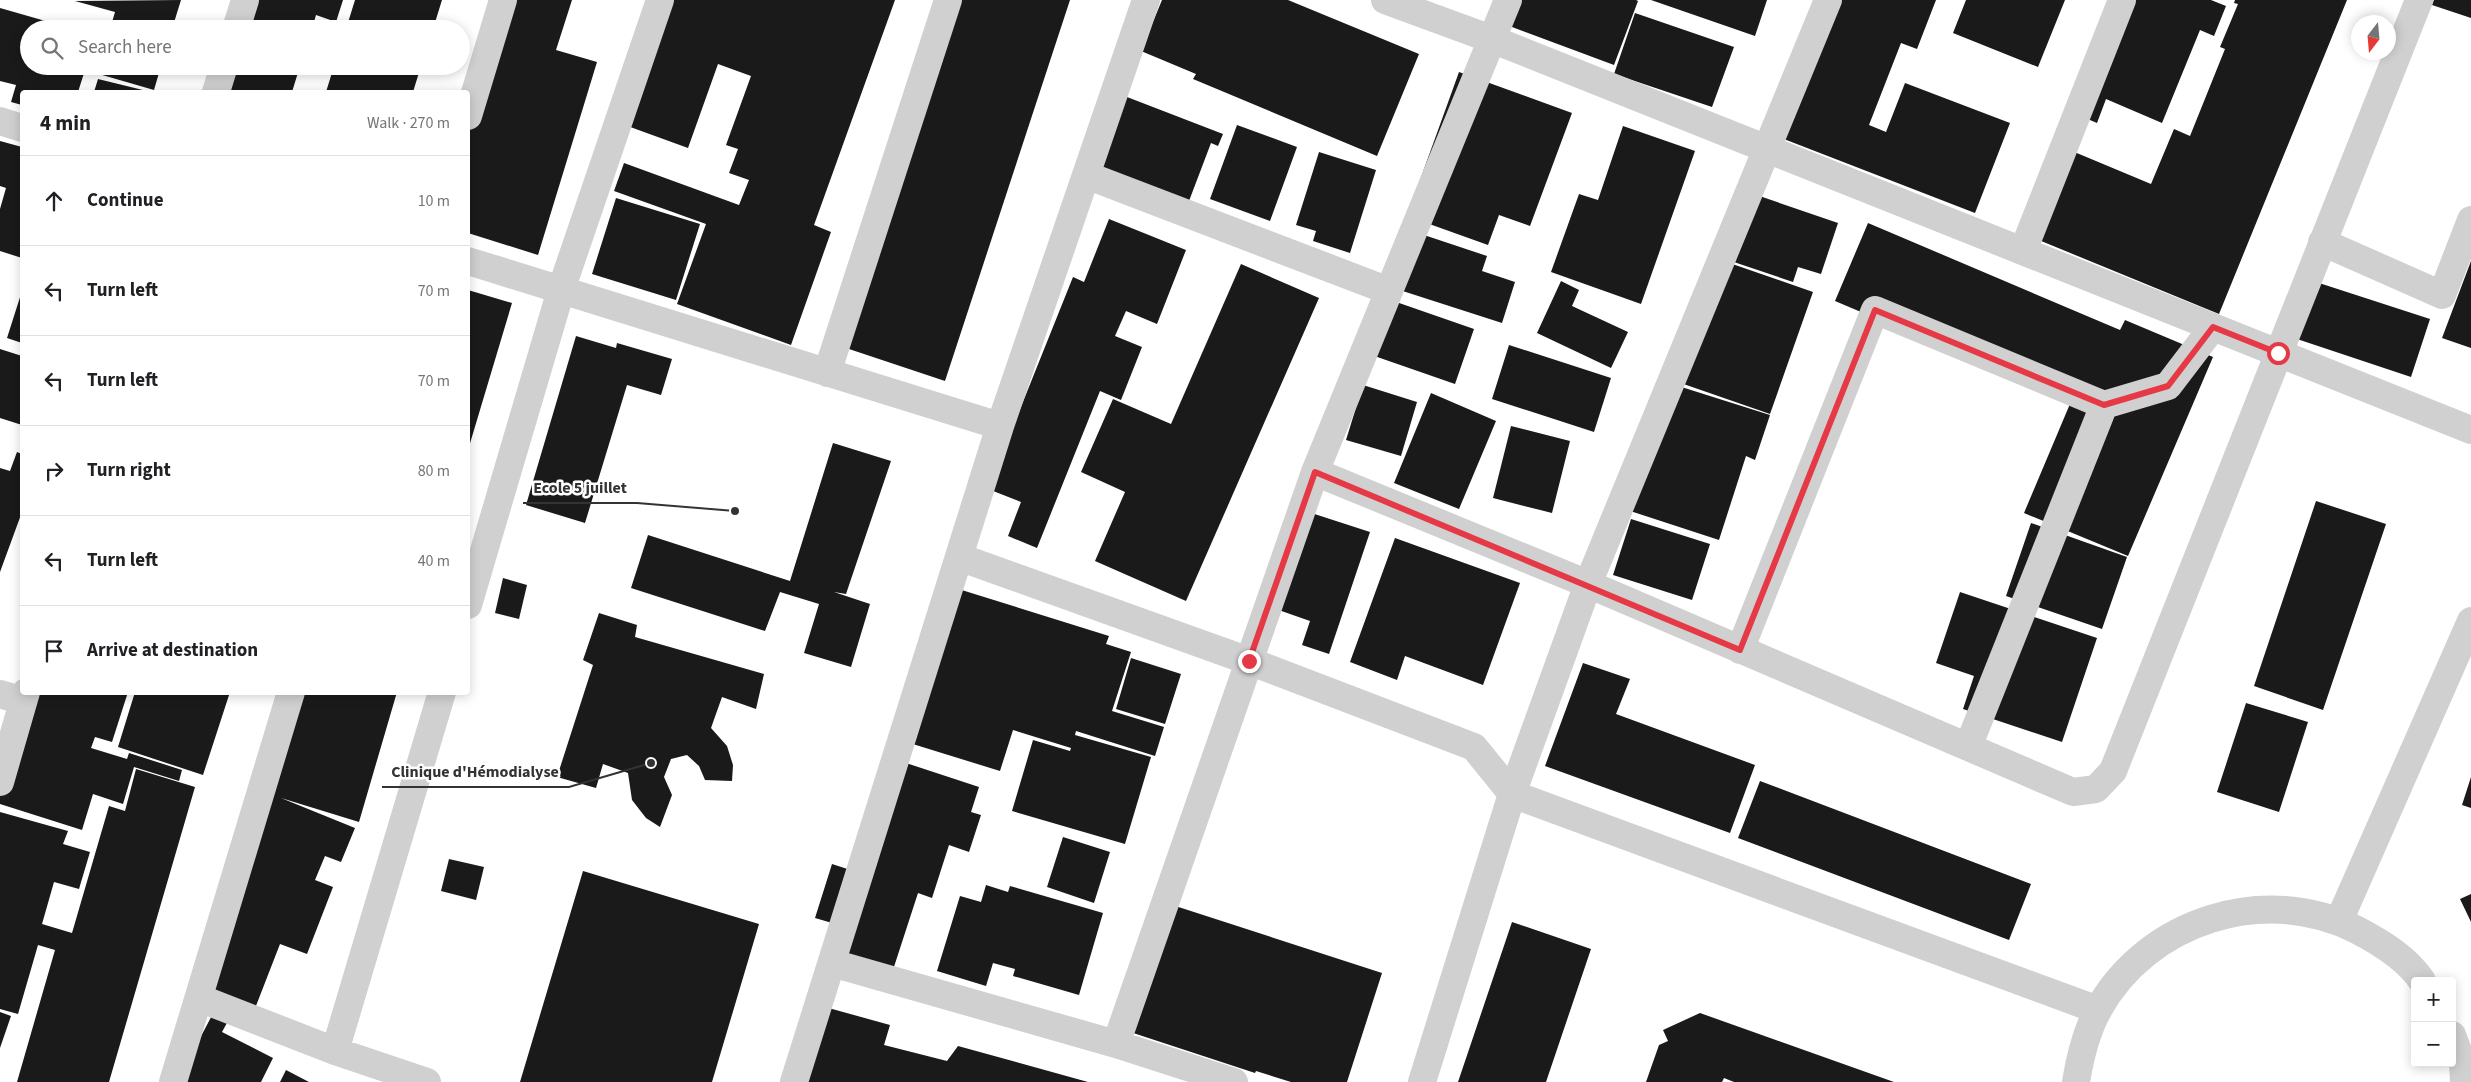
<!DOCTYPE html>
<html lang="en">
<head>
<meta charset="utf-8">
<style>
	body { margin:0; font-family:"Source Sans 3",sans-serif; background:#f2f2f2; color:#202124 }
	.controls { position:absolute; right:15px; bottom:15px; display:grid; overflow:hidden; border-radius:5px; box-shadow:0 2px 12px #0003 }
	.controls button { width:45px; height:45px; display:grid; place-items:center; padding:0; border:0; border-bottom:1px solid #e0e0e0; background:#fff; color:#202124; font:25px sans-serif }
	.compass { position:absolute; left:2351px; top:15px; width:45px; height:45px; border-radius:50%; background:#fff; box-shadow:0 2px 12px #0003; rotate:196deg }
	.stop { position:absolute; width:15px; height:15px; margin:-11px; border:4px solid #e63946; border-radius:50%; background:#fff }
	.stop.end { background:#e63946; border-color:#fff; box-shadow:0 1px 5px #0008 }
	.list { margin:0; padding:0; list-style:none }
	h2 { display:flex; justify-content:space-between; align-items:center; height:65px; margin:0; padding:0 20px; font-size:21px }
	h2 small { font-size:16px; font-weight:400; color:#757577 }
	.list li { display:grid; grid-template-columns:32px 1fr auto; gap:15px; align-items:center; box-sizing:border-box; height:90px; padding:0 20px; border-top:1px solid #e0e0e0 }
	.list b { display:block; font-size:19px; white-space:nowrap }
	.list em { font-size:16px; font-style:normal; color:#757577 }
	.icon { flex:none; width:28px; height:28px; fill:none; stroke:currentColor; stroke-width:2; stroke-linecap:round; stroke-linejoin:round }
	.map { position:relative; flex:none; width:2471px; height:1082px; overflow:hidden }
	.search { position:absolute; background:#fff; box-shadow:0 2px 12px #0003; left:20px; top:20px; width:450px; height:55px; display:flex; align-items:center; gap:12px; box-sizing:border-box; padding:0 18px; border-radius:28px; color:#757577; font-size:19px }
	.panel { position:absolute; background:#fff; box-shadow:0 2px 12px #0003; left:20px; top:90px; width:450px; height:605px; border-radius:5px }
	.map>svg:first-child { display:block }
	.building { fill:#1a1a1a }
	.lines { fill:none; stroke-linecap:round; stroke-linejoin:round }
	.minor { stroke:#d0d0d0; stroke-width:28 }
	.tertiary { stroke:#d0d0d0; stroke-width:28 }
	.route { stroke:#e63946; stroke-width:6 }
	.leader { fill:none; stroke:#333; stroke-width:2 }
	.callout-dot { fill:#333; stroke:#fff; stroke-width:2 }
	.callout-label { font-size:16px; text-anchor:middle; font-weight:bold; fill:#333; stroke:#fff; stroke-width:5; stroke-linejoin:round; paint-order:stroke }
</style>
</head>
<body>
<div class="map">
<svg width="2471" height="1082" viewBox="0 0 2471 1082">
	<rect width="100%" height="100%" fill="#fff"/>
	<path class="building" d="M181 0 172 29H110L115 12 75 1Z
		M248 0H343L336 22 316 15 312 29H239Z
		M355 0H442L433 29H346Z
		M505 0H572L556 50 597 62 538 255 468 233V92Z
		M654 0H895L814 225 831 232 791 345 677 304 706 224 614 191 624 163 739 205 749 180 729 173 738 149 726 145 751 76 718 64 688 148 611 120Z
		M950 0H1070L945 381 837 345Z
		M1162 0H1288L1419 54 1377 156 1193 79 1196 74 1141 51Z
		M1495 0H1636L1638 1 1614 65 1488 18Z
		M1651 0H1767L1755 36Z
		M1823 0H1936L1917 49 1901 43 1869 125 1886 132 1905 83 2010 123 1975 213 1771 134Z
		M1966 0H2065L2038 67 1953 33Z
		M2117 0H2211L2226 6 2214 36 2200 30 2162 123 2106 99 2097 123 2071 112Z
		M2235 0H2347L2219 314 2024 234 2060 146 2151 184 2174 129 2190 136 2225 49 2220 47 2238 4 2234 3Z
		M2434 0H2471V18L2432 5Z
		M0 8 70 28 29 29V66H161L154 90 85 70 78 92H22V105L11 102 16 85 0 81Z
		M1635 13 1734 47 1712 107 1614 74Z
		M228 66H300L292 92H220Z
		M334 66H421L413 92H326Z
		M1459 72 1572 113 1530 226 1499 215 1488 245 1407 216Z
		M98 79 151 92H94Z
		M1127 97 1223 134 1218 146 1211 143 1189 201 1099 167Z
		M1237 125 1297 147 1270 221 1210 199Z
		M1623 126 1695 151 1641 304 1551 272 1579 194 1598 200Z
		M0 141 22 147V258L0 251V209L6 188 0 186Z
		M1319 152 1376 170 1350 253 1313 241 1316 231 1296 225Z
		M1739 189 1838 223 1821 274 1798 267 1793 282 1716 256Z
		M616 198 700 224 676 300 592 274Z
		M1109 219 1186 250 1157 324 1126 311 1115 336 1142 347 1121 400 1100 391 1037 548 1008 536 1021 502 988 489 1073 277 1084 282Z
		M1868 223 2120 330 2125 320 2213 357 2128 556 2024 513 2075 392 1986 365 1835 301Z
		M1403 228 1487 256 1482 271 1515 282 1502 323 1384 285Z
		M1715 258 1813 292 1770 414 1672 380Z
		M2471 261V348L2442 338Z
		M1241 264 1319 298 1186 601 1095 561 1125 492 1081 472 1113 399 1171 424Z
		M1561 281 1579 290 1572 306 1628 332 1611 368 1537 333Z
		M2316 282 2430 319 2411 377 2297 339Z
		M468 290 512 303 468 450Z
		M22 291V343L7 338Z
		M1379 296 1474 329 1455 384 1360 351Z
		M576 336 616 348 617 343 672 359 661 395 627 385 585 523 526 505Z
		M1509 345 1611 378 1594 432 1492 399Z
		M0 349 22 356V425L0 418Z
		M1672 384 1770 415 1755 460 1746 456 1719 540 1618 507Z
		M1363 385 1417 402 1401 456 1346 440Z
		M1431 393 1496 421 1459 509 1394 483Z
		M1511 426 1570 441 1552 513 1493 498Z
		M833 443 891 461 846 594 834 592 870 604 851 667 804 653 819 604 780 592 765 631 631 588 648 535 790 581Z
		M17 452 22 454V512L0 572V468L10 471Z
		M2316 501 2386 524 2323 710 2254 686Z
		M1296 508 1370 532 1329 654 1302 645 1310 621 1264 605Z
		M1631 519 1710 544 1692 600 1613 575Z
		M2031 523 2127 557 2102 629 2006 596Z
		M1395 538 1520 583 1483 685 1405 656 1397 680 1350 662Z
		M503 578 527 585 519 619 495 613Z
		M952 587 1109 636 1106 644 1131 652 1112 711 1164 727 1155 756 1076 731 1075 735 1151 757 1125 844 1012 811 1033 740 1070 751 1071 748 1013 730 1000 771 903 741Z
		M1960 592 2097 638 2062 742 1963 709 1974 676 1936 663Z
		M599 613 637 625 635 637 764 674 756 709 722 697 711 728 727 746 733 765 732 781 705 780 699 766 687 755 671 759 664 777 672 795 660 827 646 818 632 800 628 773 603 764 596 788 557 777 593 665 583 660Z
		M1131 658 1181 674 1165 724 1116 709Z
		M1583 663 1630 679 1616 714 1755 765 1730 833 1545 766Z
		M24 692H128L112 742 95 737 91 748 127 759 129 753 182 770 179 781 134 767 123 804 93 794 82 830 0 804V768Z
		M135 692H230L203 775 118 747Z
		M287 692H397L359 822 281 798 355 828 341 862 325 856 315 880 333 887 307 954 280 944 254 1011 205 992Z
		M2246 703 2308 722 2279 812 2217 792Z
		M903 762 979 787 971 812 981 815 969 852 949 845 932 898 918 893 891 976 829 955 839 925 815 918 832 864 866 875Z
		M136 769 195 787 109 1082H17L55 950 38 945 18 1014 0 1009V812L68 831 63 844 90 852 79 889 54 882 42 924 72 933 109 806 125 811Z
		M2471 777V808L2462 805Z
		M1760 781 2031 884 2009 940 1738 838Z
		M1063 837 1110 852 1094 903 1047 887Z
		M449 859 484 867 476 900 441 891Z
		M583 871 759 924 712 1082H520Z
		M986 885 1008 892 1010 886 1103 913 1079 995 1013 976 1015 969 993 963 986 986 937 971 960 896 981 902Z
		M2471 894V922L2460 899Z
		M1163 902 1382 973 1347 1082H1291L1256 1071 1255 1073 1121 1029Z
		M1512 922 1591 949 1546 1082H1458Z
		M219 1002 234 1010 222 1032 273 1058 261 1082H177Z
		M807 1002 890 1025 884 1045 947 1061 958 1046 1088 1082H784Z
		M0 1012 11 1016 0 1048Z
		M1700 1013 1894 1082H1734L1724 1078 1722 1082H1646L1659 1045 1668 1041 1663 1030Z
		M286 1070 309 1082H280Z"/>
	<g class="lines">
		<path class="minor" d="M1385 0 1494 40 2471 430
			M236 29 245 0
			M216 92 224 66
			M468 116 503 0
			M0 121 22 128
			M1086 175 1389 291
			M2322 242 2442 295 2471 220
			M2023 251 2122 0
			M468 261 1000 426
			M827 373 948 0
			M2104 405 2168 386 2213 327
			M1315 472 1588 584 2073 792 2096 789 2113 771 2419 0
			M959 557 1249 661 1474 747 1512 794 2098 1010
			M468 605 561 290 660 0
			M1740 650 1875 310 2104 405 1968 747
			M0 694 23 701
			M0 782 26 692
			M832 963 1116 1044 1234 1082
			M199 998 335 1051 427 1082
			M1116 1044 1315 472 1508 0
			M335 1051 442 692
			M173 1082 291 692
			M794 1082 1000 426 1146 0
			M1422 1082 1512 794 1588 584 1828 0"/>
		<path class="tertiary" d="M2339 921 2471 621
			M2452 1035 2463 1064 2464 1082
			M2076 1082C2080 1057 2086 1032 2098 1010 2147 920 2266 883 2357 930 2380 942 2407 958 2422 981"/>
	</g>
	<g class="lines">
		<path class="route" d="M1249 661 1315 472 1740 650 1875 310 2104 405 2168 386 2213 327 2278 353"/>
	</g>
	<path class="leader" d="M735 511L637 503H523M651 763L569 787H382"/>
	<g class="callout-dot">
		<circle cx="735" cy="511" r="5"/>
		<circle cx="651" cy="763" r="5"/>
	</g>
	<g class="callout-label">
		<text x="580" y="493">Ecole 5 juillet</text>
		<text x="475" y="777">Clinique d'Hémodialyse</text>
	</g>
</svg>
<div class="controls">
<button>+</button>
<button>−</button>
</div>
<svg class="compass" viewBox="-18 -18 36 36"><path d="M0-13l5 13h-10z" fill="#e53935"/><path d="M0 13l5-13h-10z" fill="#757577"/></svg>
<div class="stop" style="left:2278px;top:353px"></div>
<div class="stop end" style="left:1249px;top:661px"></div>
<div class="search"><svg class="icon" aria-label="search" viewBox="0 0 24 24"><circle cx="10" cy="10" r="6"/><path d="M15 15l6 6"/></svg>Search here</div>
<section class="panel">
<h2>4 min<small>Walk · 270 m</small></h2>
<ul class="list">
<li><svg class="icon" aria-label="ahead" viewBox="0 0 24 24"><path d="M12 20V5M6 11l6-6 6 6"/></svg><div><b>Continue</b></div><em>10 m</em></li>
<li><svg class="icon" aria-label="left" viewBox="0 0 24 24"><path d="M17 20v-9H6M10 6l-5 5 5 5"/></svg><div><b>Turn left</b></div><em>70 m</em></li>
<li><svg class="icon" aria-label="left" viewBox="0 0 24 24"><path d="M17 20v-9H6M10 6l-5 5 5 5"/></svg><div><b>Turn left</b></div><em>70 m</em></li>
<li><svg class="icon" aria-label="right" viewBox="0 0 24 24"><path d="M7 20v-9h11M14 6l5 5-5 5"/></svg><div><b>Turn right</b></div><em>80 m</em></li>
<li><svg class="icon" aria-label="left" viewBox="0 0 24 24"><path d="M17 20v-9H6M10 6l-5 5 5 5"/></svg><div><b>Turn left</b></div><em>40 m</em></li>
<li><svg class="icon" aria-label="arrive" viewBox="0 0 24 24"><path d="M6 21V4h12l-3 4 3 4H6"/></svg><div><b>Arrive at destination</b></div></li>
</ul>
</section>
</div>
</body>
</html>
